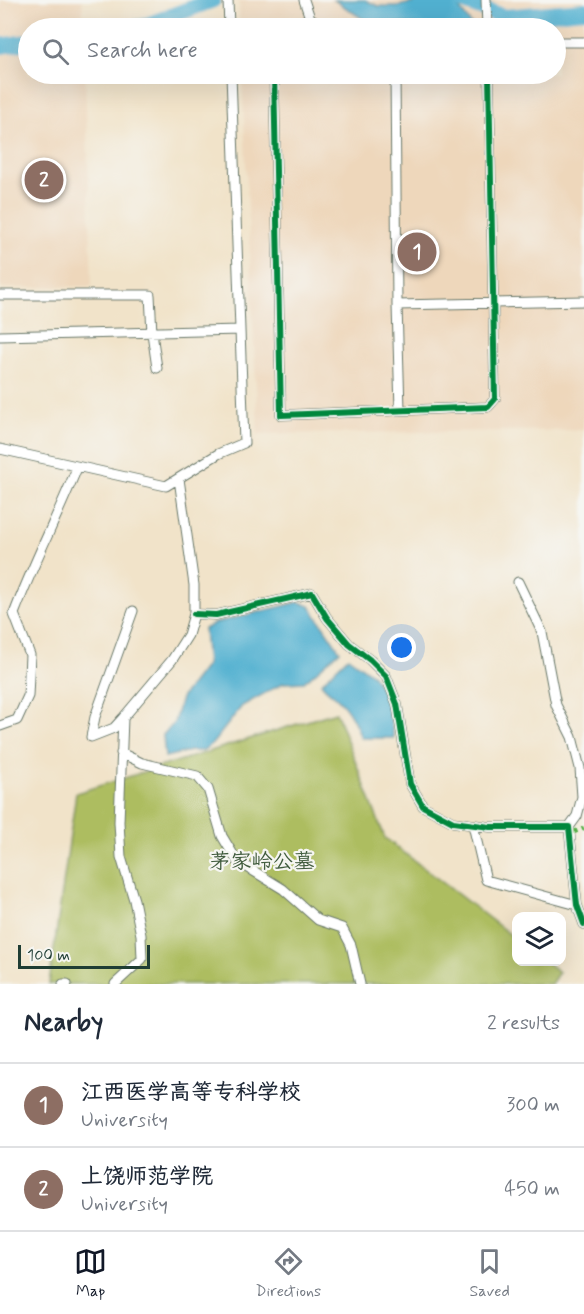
<!DOCTYPE html>
<html lang="en">
<head>
<meta charset="utf-8">
<style>
	body { margin:0; font-family:Mynerve,"LXGW WenKai TC",sans-serif; background:#f6f6f7; color:#1f2937 }
	.controls { position:absolute; right:18px; bottom:18px; display:grid; overflow:hidden; border-radius:12px; box-shadow:0 6px 24px #0002 }
	.controls button { width:54px; height:54px; display:grid; place-items:center; padding:0; border:0; border-bottom:2px solid #e0e1e3; background:#fff; color:#1f2937; font:30px sans-serif }
	.scale { position:absolute; left:18px; bottom:15px; width:132px; box-sizing:border-box; padding-left:6px; border:3px solid #1f3d34; border-top:0; font-size:16px; line-height:21px; white-space:nowrap; color:#1f3d34; -webkit-text-stroke:4px #f6f6f2; paint-order:stroke }
	.you { position:absolute; left:402px; top:648px; width:21px; height:21px; margin:-15px; border:4px solid #fff; border-radius:50%; background:#1a73e8; box-shadow:0 0 0 9px #1a73e833 }
	.badge { display:grid; place-items:center; width:39px; height:39px; border-radius:50%; background:#111827; color:#fff; font-size:20px; font-weight:700 }
	.pin { position:absolute; translate:-50% -50%; border:3px solid #fff; box-shadow:0 2px 6px #0006 }
	.list { margin:0; padding:0; list-style:none }
	h2 { display:flex; justify-content:space-between; align-items:center; height:78px; margin:0; padding:0 24px; font-size:26px }
	h2 small { font-size:20px; font-weight:400; color:#747a83 }
	.list li { display:grid; grid-template-columns:39px 1fr auto; gap:18px; align-items:center; box-sizing:border-box; height:84px; padding:0 24px; border-top:2px solid #e0e1e3 }
	.list b { display:block; font-size:22px; white-space:nowrap }
	.list p { margin:0; font-size:20px; white-space:nowrap; color:#747a83 }
	.list em { font-size:20px; font-style:normal; color:#747a83 }
	.icon { flex:none; width:33px; height:33px; fill:none; stroke:currentColor; stroke-width:2; stroke-linecap:round; stroke-linejoin:round }
	.map { position:relative; flex:none; width:584px; height:984px; overflow:hidden }
	.search { position:absolute; background:#fff; box-shadow:0 6px 24px #0002; left:18px; right:18px; top:18px; height:66px; display:flex; align-items:center; gap:15px; box-sizing:border-box; padding:0 21px; border-radius:33px; color:#747a83; font-size:22px }
	.sheet { height:246px; background:#fff }
	nav { display:flex; justify-content:space-around; align-items:center; box-sizing:border-box; height:84px; border-top:2px solid #e0e1e3; background:#fff; font-size:16px; color:#747a83 }
	nav a { display:grid; justify-items:center; gap:3px }
	nav .on { color:#111827 }
	.map>svg:first-child { display:block }
	.built { fill:#eed7bb }
	.green { fill:#adbd60; stroke:#667d4a; stroke-width:1.5 }
	.water { fill:#51b0d0; stroke:#387682; stroke-width:1.5 }
	.lines { fill:none; stroke-linecap:round; stroke-linejoin:round }
	.river { stroke:#51b0d0; stroke-width:16 }
	.minor-casing { stroke:#687768; stroke-width:11 }
	.minor { stroke:#fff; stroke-width:9 }
	.quiet { stroke:#52ad45; stroke-width:4.5; stroke-dasharray:9 4.5; stroke-linecap:butt }
	.cycleway-casing { stroke:#f6f6f2; stroke-width:10 }
	.cycleway { stroke:#00873e; stroke-width:6 }
	.labels { text-anchor:middle; dominant-baseline:central; stroke-width:4.5; stroke-linejoin:round; paint-order:stroke }
	.park-label { font-size:21px; fill:#425d3f; stroke:#f6f6f2 }
</style>
</head>
<body>
<div class="map">
<svg width="584" height="984" viewBox="0 0 584 984">
	<rect width="100%" height="100%" fill="#f6f6f2"/>
	<filter id="ink" filterUnits="userSpaceOnUse"><feTurbulence type="fractalNoise" baseFrequency=".0167" numOctaves="2"/><feDisplacementMap in="SourceGraphic" scale="12" xChannelSelector="R" yChannelSelector="G"/><feConvolveMatrix kernelMatrix="1 2 1 2 8 2 1 2 1" color-interpolation-filters="sRGB"/></filter>
	<filter id="wash" filterUnits="userSpaceOnUse"><feTurbulence type="fractalNoise" baseFrequency=".008" numOctaves="4" result="noise"/><feDisplacementMap in="SourceGraphic" scale="24" xChannelSelector="R" yChannelSelector="G"/><feGaussianBlur stdDeviation="1.35" result="paint"/><feColorMatrix in="noise" values="0 0 0 0 0 0 0 0 0 0 0 0 0 0 0 0 0 1.4 0 .05"/><feComposite in="paint" operator="in"/></filter>
	<g filter="url(#wash)">
		<rect width="100%" height="100%" fill="#f1e3c9"/>
		<path class="built" d="M0 0H82L83 28H28V74H85L92 286 0 288Z
			M239 0H584V430L258 434 242 74H556V28H240Z"/>
		<path class="green" d="M336 712 385 838 516 939V962H546L559 972 551 984H49L76 793Z"/>
		<path class="water" d="M334 0H365L378 6H396L413 3 415 0H453L474 28H438L363 19Z
			M299 602 310 606 340 651 304 682 283 683 242 706 213 743 202 751H190L165 757 163 735 174 723 181 698 207 664 204 629 215 623Z
			M348 657 373 675 386 697 394 738H361C356 724 350 710 339 700 333 694 326 690 321 683Z"/>
		<g class="lines">
			<path class="river" d="M459 0 504 17 584 10
				M133 28 142 27 213 0
				M0 46 28 42"/>
		</g>
	</g>
	<g filter="url(#ink)">
		<g class="lines">
			<g class="minor-casing">
				<path id="minor" d="M228 0 229 28
					M304 0 310 18 326 28
					M486 0 487 28
					M279 28 291 27 310 18
					M556 42H584
					M274 74 281 415 488 407 495 399 489 74
					M395 74 397 305 400 410
					M0 295H150L152 333 157 368
					M397 305 584 301
					M0 336 240 330
					M0 449 166 486 218 454 244 443 231 74
					M518 582 542 632 556 705 572 737 580 768 582 797 577 816 569 827
					M194 614 216 615 312 593 327 618 349 644 370 660 386 676 397 704 410 784 423 806 453 822 490 827H569L577 905 584 924
					M123 718 114 728 91 737 95 717 133 611
					M0 726 17 720 28 696 30 655 14 614C33 564 57 517 77 468
					M121 753 142 763 197 776 208 789 222 836 237 861 283 889 318 920 342 928 351 945 360 984
					M473 825 486 880 577 905
					M63 984H67
					M115 984 142 959 141 935 134 900 121 857 119 822 123 718 172 660 188 635 194 614V585L179 479"/>
			</g>
			<use href="#minor" class="minor"/>
			<path class="quiet" d="M569 834 584 828"/>
			<g class="cycleway-casing">
				<path id="cycleway" d="M274 74 281 415 488 407 495 399 489 74
					M194 614 216 615 312 593 327 618 349 644 370 660 386 676 397 704 410 784 423 806 453 822 490 827H569L577 905 584 924"/>
			</g>
			<use href="#cycleway" class="cycleway"/>
		</g>
	</g>
	<g class="labels">
		<g class="park-label">
			<text x="262" y="862">茅家岭公墓</text>
		</g>
	</g>
</svg>
<div class="controls">
<button><svg class="icon" aria-label="layers" viewBox="0 0 24 24"><path d="M12 4l9 5-9 5-9-5zM3 14l9 5 9-5"/></svg></button>
</div>
<div class="scale">100 m</div>
<div class="you"></div>
<div class="pin badge" style="left:417px;top:252px;background:#8d6e63">1</div>
<div class="pin badge" style="left:44px;top:180px;background:#8d6e63">2</div>
<div class="search"><svg class="icon" aria-label="search" viewBox="0 0 24 24"><circle cx="10" cy="10" r="6"/><path d="M15 15l6 6"/></svg>Search here</div>
</div>
<section class="sheet">
<h2>Nearby<small>2 results</small></h2>
<ul class="list">
<li><span class="badge" style="background:#8d6e63">1</span><div><b>江西医学高等专科学校</b><p>University</p></div><em>300 m</em></li>
<li><span class="badge" style="background:#8d6e63">2</span><div><b>上饶师范学院</b><p>University</p></div><em>450 m</em></li>
</ul>
</section>
<nav>
<a class="on"><svg class="icon" aria-label="map" viewBox="0 0 24 24"><path d="M3 6l6-2 6 2 6-2v14l-6 2-6-2-6 2zM9 4v14M15 6v14"/></svg>Map</a>
<a><svg class="icon" aria-label="directions" viewBox="0 0 24 24"><path d="M12 3l9 9-9 9-9-9zM9 14v-3h6M13 9l2 2-2 2"/></svg>Directions</a>
<a><svg class="icon" aria-label="saved" viewBox="0 0 24 24"><path d="M7 4h10v16l-5-4-5 4z"/></svg>Saved</a>
</nav>
</body>
</html>
